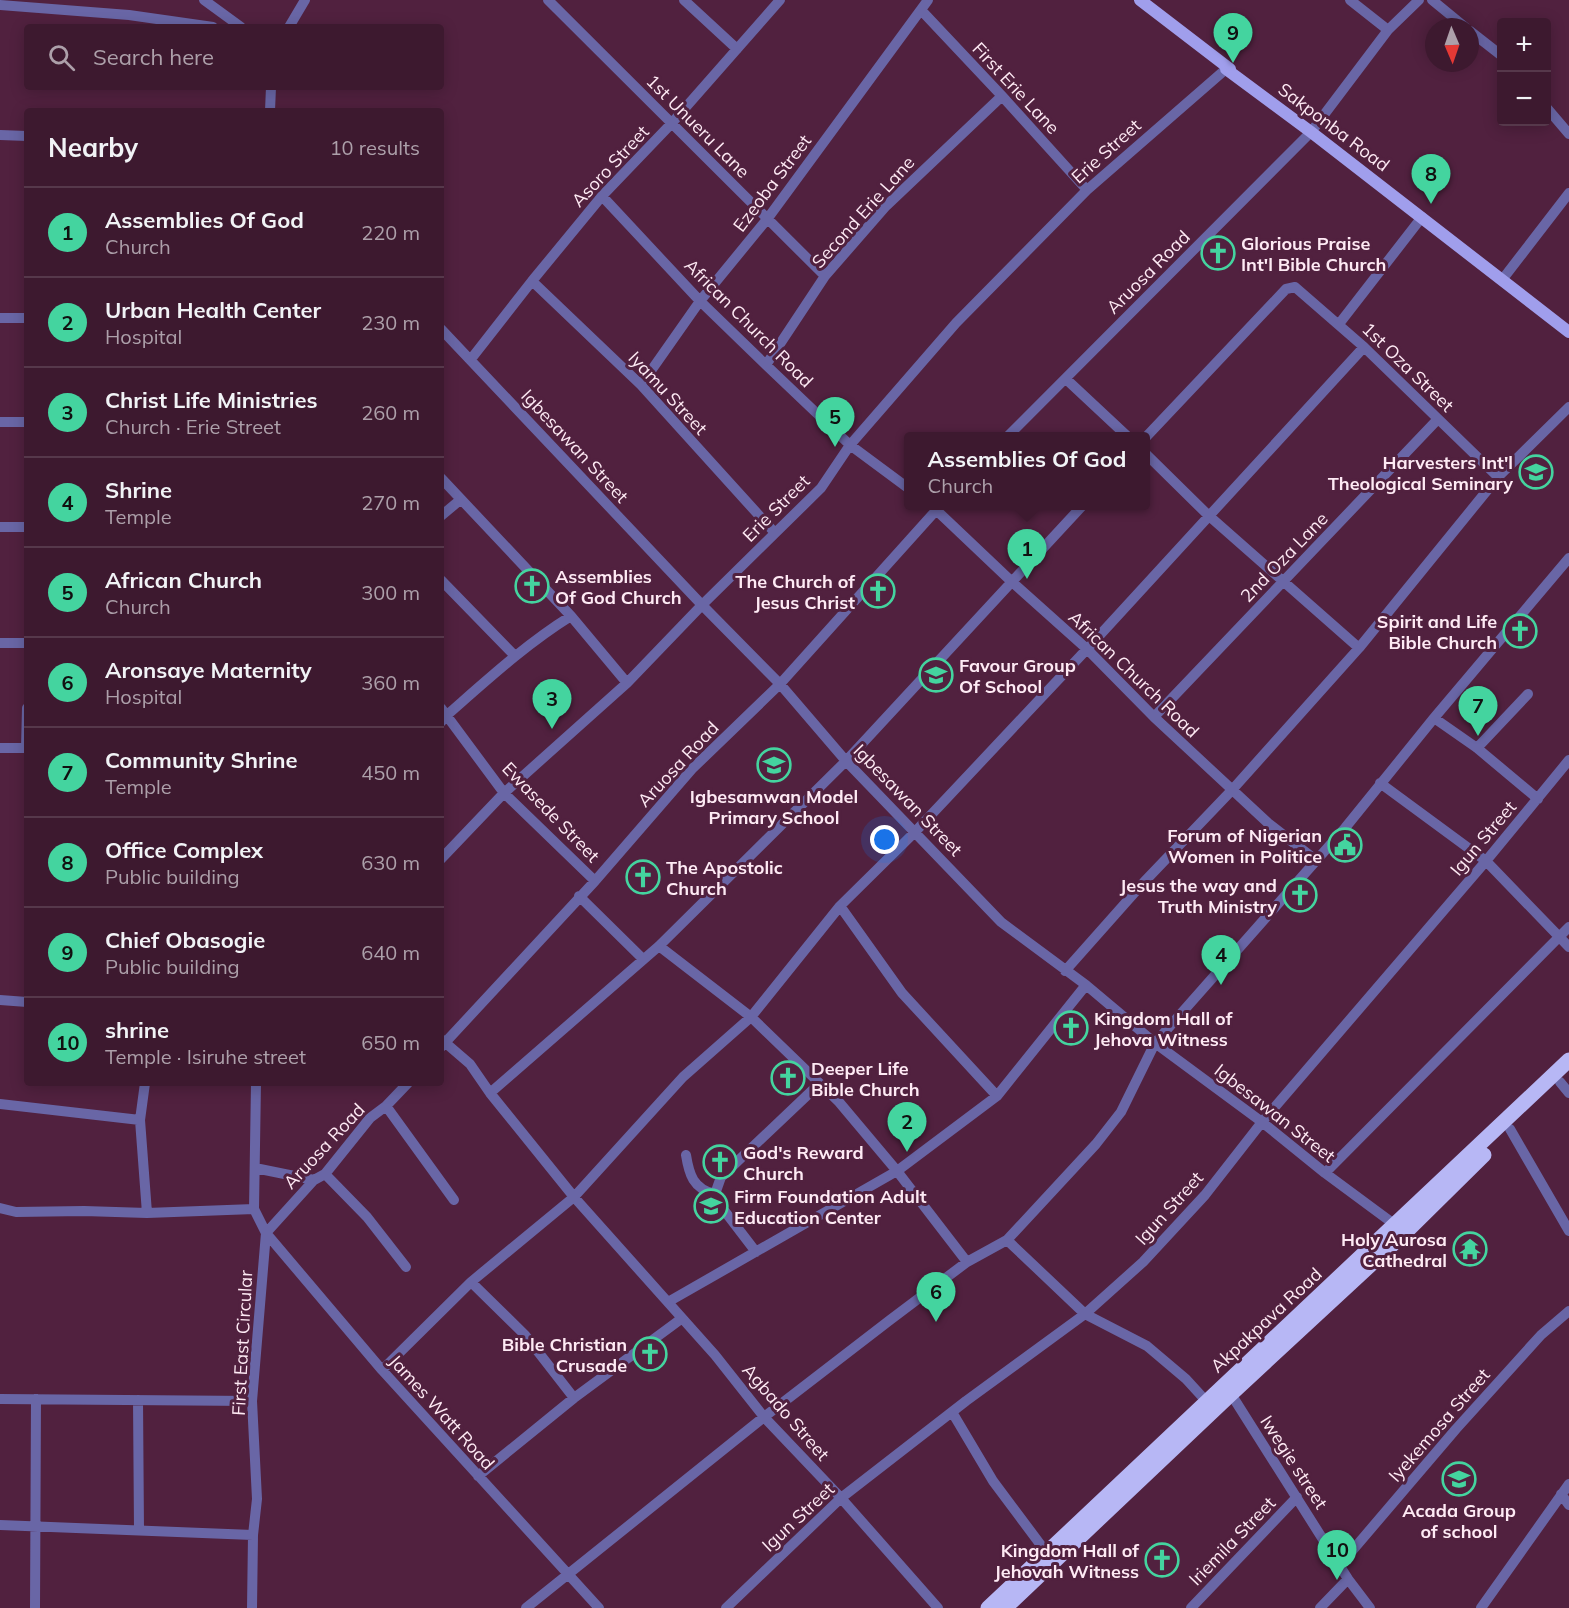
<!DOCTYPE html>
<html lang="en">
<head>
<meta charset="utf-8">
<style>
	body { margin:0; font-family:Mulish,sans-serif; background:#48263b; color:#f1f3f6 }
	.controls { position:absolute; right:18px; top:18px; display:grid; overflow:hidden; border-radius:6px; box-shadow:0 3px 15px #0003 }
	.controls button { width:54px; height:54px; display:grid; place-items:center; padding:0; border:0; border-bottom:2px solid #56384b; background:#3d192f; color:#f1f3f6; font:30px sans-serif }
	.compass { position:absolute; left:1425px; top:18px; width:54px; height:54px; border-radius:50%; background:#3d192f; box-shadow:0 3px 15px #0003; rotate:178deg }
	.you { position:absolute; left:885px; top:840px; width:21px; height:21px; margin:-15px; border:4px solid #fff; border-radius:50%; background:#1a73e8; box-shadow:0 0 0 9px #1a73e833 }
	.badge { display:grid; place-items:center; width:39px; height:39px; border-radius:50%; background:#44d49f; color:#111; font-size:20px; font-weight:700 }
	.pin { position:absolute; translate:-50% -50px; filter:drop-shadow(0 2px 3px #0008) }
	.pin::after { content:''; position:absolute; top:32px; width:21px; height:18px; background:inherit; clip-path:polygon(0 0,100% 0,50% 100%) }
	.popup { position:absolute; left:904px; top:432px; width:246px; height:78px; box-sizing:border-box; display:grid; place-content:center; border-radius:6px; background:#3d192f; filter:drop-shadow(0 2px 4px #0005); font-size:20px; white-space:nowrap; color:#ada0aa }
	.popup b { font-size:22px; color:#f1f3f6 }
	.popup::after { content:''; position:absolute; left:50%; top:100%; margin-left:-12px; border:12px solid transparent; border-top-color:#3d192f }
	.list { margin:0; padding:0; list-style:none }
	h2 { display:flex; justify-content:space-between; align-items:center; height:78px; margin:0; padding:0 24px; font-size:26px }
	h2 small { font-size:20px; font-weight:400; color:#ada0aa }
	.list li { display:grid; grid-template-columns:39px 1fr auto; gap:18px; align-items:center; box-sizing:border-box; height:90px; padding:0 24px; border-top:2px solid #56384b }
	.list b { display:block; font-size:22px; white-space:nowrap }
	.list p { margin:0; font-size:20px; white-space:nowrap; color:#ada0aa }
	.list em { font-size:20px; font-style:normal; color:#ada0aa }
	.icon { flex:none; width:33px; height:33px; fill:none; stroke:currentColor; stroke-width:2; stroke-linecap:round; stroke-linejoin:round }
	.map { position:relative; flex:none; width:1569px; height:1608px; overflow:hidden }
	.search { position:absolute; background:#3d192f; box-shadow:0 3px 15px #0003; left:24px; top:24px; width:420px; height:66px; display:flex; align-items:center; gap:15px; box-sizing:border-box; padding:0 21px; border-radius:6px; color:#ada0aa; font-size:22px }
	.panel { position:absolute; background:#3d192f; box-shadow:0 3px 15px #0003; left:24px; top:108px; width:420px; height:978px; border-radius:6px }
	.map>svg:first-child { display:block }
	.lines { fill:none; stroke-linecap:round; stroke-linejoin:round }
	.minor { stroke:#6966a6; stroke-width:10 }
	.major { stroke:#a09eec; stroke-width:12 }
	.highway { stroke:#b7b7f5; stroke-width:15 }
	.labels { text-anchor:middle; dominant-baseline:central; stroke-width:6; stroke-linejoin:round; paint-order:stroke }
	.street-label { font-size:18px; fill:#feeaf4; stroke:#51213f }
	.poi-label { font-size:18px; font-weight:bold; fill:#feeaf4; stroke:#51213f; text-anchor:start }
</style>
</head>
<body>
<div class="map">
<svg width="1569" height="1608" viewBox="0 0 1569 1608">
	<rect width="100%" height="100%" fill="#51213f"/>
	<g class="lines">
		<path class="minor" d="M204 0 241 27
			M548 0 825 276
			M684 0 737 49
			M1350 0 1388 30
			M1432 0 1465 27
			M0 5 129 15 213 27
			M921 10 1002 96 1087 190
			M289 27 305 0
			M1470 31 1502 56
			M1546 107 1569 134
			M270 111 271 87
			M0 135 27 136
			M602 196 700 301 766 365 850 445 908 488
			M1502 280 1569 193
			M532 281 641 385 775 533
			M0 318H27
			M1339 324 1422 217
			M441 329 702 605 780 684 846 761 1001 922 1086 985 1155 1043 1262 1122 1325 1173 1398 1227
			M471 359 532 281 602 196 671 124 780 0
			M766 365 825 276 886 206 1002 96
			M1066 379 1127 436
			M641 385 700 301 768 218 928 0
			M0 422H27
			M1008 436 1311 132 1388 30 1419 0
			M1146 437 1286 289 1295 287 1364 347 1498 477
			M1146 454 1208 515 1359 648
			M441 478 571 616 627 683
			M932 506 1011 581 1087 649 1154 717 1268 823 1317 861
			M441 516 460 500
			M0 527H27
			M441 580 515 656
			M0 643H27
			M441 708 504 793 595 881
			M1154 717 1438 419
			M1434 718 1477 748 1538 799
			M441 722 447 715C487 680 526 644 571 616
			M0 748H27
			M26 748 27 708
			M1477 748 1528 694
			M1380 783 1486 861 1569 947
			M441 859 504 793 627 683 702 605 821 488 850 445 956 323 1087 190 1226 69
			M579 896 643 959
			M840 906 902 993 997 1096
			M659 946 751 1017 839 1102 897 1171 967 1262
			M1065 971 1144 882 1232 790 1359 648 1498 477 1569 407
			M0 1000 27 1002
			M441 1039 470 1064 490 1093 574 1197 715 1355 764 1417 841 1498 938 1608
			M441 1047 595 881 692 769 780 684 940 506
			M1560 1082 1569 1093
			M145 1083 140 1120 147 1213
			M408 1083 386 1106 370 1118 325 1174 314 1180 266 1233 382 1370 599 1608
			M490 1093 659 946 846 761 1082 506
			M0 1104 140 1120
			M386 1106 454 1200
			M1510 1129 1569 1231
			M686 1155C689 1174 693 1189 715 1194
			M255 1168 314 1180
			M1325 1173 1569 927
			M325 1174 367 1217 406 1267
			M0 1208 16 1212 84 1211 147 1213 254 1209
			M1007 1240 1085 1314 1147 1346 1186 1379 1207 1402
			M756 1252 720 1205 715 1194 721 1177 819 1084
			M471 1282 525 1335 574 1398
			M668 1302 897 1171 997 1096 1086 985
			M382 1370 471 1282 574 1197 683 1077 751 1017 840 906 914 833 1087 649 1364 347
			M1231 1394 1348 1579 1370 1608
			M0 1399 252 1401
			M138 1400 139 1529
			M952 1412 993 1481 1046 1552
			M478 1476 574 1398 681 1319
			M1561 1494 1569 1505
			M0 1525 253 1535
			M1340 1565 1456 1429 1541 1335 1569 1311
			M35 1608 36 1399
			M252 1608 253 1535 257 1499 252 1401 266 1233 254 1209 256 1083
			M526 1608 764 1417 890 1320 967 1262 1007 1240 1096 1144 1121 1112 1155 1043 1345 828 1434 718 1569 558
			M726 1608 841 1498 966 1401 1085 1314 1143 1262 1205 1195 1262 1122 1486 861 1569 760
			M1191 1608 1297 1497
			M1320 1608 1348 1579
			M1481 1608 1569 1484"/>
		<path class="major" d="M1140 0 1230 69H1226L1311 132 1569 332"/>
		<path class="highway" d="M988 1608 1569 1060
			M1005 1608 1231 1394 1406 1232 1484 1155"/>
	</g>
	<defs>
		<g id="church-ring" transform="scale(1.725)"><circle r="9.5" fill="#51213f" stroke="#44d49f" stroke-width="1.5"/><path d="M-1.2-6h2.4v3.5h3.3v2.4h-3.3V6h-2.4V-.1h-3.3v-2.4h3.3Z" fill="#44d49f"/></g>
		<g id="university-ring" transform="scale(1.725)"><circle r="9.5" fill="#51213f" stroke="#44d49f" stroke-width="1.5"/><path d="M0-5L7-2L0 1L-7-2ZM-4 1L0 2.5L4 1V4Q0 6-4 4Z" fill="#44d49f"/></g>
		<g id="school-ring" transform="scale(1.725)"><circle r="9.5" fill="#51213f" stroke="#44d49f" stroke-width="1.5"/><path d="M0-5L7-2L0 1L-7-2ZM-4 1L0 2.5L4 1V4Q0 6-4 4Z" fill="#44d49f"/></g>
		<g id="civic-ring" transform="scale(1.725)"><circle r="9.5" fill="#51213f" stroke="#44d49f" stroke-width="1.5"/><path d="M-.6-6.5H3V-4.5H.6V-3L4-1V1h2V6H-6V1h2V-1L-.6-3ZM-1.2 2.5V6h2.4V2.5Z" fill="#44d49f"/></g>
		<g id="temple-ring" transform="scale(1.725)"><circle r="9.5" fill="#51213f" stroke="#44d49f" stroke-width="1.5"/><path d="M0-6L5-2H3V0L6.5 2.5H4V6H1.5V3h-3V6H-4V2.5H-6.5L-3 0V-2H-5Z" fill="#44d49f"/></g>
	</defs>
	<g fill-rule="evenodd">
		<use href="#church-ring" x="1218" y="253"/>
		<use href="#university-ring" x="1536" y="472"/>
		<use href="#church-ring" x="532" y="586"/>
		<use href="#church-ring" x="878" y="591"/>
		<use href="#church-ring" x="1520" y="631"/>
		<use href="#school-ring" x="936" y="675"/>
		<use href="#school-ring" x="774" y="765"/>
		<use href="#civic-ring" x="1345" y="845"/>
		<use href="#church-ring" x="643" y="877"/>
		<use href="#church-ring" x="1300" y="895"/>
		<use href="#church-ring" x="1071" y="1028"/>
		<use href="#church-ring" x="788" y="1078"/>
		<use href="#church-ring" x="720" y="1162"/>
		<use href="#school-ring" x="711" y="1206"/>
		<use href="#temple-ring" x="1470" y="1249"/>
		<use href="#church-ring" x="650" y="1354"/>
		<use href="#school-ring" x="1459" y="1479"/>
		<use href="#church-ring" x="1162" y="1560"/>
	</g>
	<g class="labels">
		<g class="street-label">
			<text transform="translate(1016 88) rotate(47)">First Erie Lane</text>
			<text transform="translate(698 126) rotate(45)">1st Unueru Lane</text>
			<text transform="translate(1334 127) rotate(37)">Sakponba Road</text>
			<text transform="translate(1106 151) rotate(-42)">Erie Street</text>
			<text transform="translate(610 166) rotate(-47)">Asoro Street</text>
			<text transform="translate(772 183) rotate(-53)">Ezeoba Street</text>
			<text transform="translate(863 212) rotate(-48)">Second Erie Lane</text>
			<text transform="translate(1148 272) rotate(-45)">Aruosa Road</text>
			<text transform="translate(749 323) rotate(45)">African Church Road</text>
			<text transform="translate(1408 367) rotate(44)">1st Oza Street</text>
			<text transform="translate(668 393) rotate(47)">Iyamu Street</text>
			<text transform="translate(575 446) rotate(47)">Igbesawan Street</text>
			<text transform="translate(776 508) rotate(-45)">Erie Street</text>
			<text transform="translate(1284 557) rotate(-46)">2nd Oza Lane</text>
			<text transform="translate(1134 674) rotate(44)">African Church Road</text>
			<text transform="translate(678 764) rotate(-47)">Aruosa Road</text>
			<text transform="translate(908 800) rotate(46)">Igbesawan Street</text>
			<text transform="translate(551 812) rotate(46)">Ewasede Street</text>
			<text transform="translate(1483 838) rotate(-50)">Igun Street</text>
			<text transform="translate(1275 1113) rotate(38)">Igbesawan Street</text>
			<text transform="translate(324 1146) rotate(-47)">Aruosa Road</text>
			<text transform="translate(1169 1208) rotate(-48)">Igun Street</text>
			<text transform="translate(1266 1320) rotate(-43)">Akpakpava Road</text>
			<text transform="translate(242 1343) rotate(-87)">First East Circular</text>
			<text transform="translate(442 1412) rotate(48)">James Watt Road</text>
			<text transform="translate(786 1412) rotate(49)">Agbado Street</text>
			<text transform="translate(1439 1425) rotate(-49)">Iyekemosa Street</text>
			<text transform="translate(1294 1462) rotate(57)">Iwegie street</text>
			<text transform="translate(798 1517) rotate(-43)">Igun Street</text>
			<text transform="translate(1232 1541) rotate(-46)">Iriemila Street</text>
		</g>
		<g class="poi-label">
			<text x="1241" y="243">Glorious Praise<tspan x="1241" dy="21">Int'l Bible Church</tspan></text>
			<text x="1513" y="462" text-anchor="end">Harvesters Int'l<tspan x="1513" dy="21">Theological Seminary</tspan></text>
			<text x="555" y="576">Assemblies<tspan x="555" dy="21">Of God Church</tspan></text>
			<text x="855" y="581" text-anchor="end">The Church of<tspan x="855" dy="21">Jesus Christ</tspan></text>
			<text x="1497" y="621" text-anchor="end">Spirit and Life<tspan x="1497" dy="21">Bible Church</tspan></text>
			<text x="959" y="665">Favour Group<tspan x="959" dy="21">Of School</tspan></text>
			<text x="774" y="796" text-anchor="middle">Igbesamwan Model<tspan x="774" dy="21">Primary School</tspan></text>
			<text x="1322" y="835" text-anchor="end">Forum of Nigerian<tspan x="1322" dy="21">Women in Politice</tspan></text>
			<text x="666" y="867">The Apostolic<tspan x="666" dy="21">Church</tspan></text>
			<text x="1277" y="885" text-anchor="end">Jesus the way and<tspan x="1277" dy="21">Truth Ministry</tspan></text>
			<text x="1094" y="1018">Kingdom Hall of<tspan x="1094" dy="21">Jehova Witness</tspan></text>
			<text x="811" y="1068">Deeper Life<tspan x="811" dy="21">Bible Church</tspan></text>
			<text x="743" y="1152">God's Reward<tspan x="743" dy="21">Church</tspan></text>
			<text x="734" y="1196">Firm Foundation Adult<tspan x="734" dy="21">Education Center</tspan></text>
			<text x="1447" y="1239" text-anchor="end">Holy Aurosa<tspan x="1447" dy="21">Cathedral</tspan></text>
			<text x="627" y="1344" text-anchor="end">Bible Christian<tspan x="627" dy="21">Crusade</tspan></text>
			<text x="1459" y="1510" text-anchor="middle">Acada Group<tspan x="1459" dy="21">of school</tspan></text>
			<text x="1139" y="1550" text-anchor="end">Kingdom Hall of<tspan x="1139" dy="21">Jehovah Witness</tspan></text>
		</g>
	</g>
</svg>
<div class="controls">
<button>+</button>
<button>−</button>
</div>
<svg class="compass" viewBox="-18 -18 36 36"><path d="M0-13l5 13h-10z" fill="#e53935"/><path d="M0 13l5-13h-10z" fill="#ada0aa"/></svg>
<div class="you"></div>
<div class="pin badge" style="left:1027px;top:579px">1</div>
<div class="popup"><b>Assemblies Of God</b>Church</div>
<div class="pin badge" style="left:907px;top:1152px">2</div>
<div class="pin badge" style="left:552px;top:729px">3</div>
<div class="pin badge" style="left:1221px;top:985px">4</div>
<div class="pin badge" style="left:835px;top:447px">5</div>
<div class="pin badge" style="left:936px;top:1322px">6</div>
<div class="pin badge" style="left:1478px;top:736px">7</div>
<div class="pin badge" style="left:1431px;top:204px">8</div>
<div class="pin badge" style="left:1233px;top:63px">9</div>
<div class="pin badge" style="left:1337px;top:1580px">10</div>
<div class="search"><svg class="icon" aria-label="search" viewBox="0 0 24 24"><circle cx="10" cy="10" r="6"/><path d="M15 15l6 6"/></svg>Search here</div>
<section class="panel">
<h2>Nearby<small>10 results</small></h2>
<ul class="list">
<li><span class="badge">1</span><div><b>Assemblies Of God</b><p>Church</p></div><em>220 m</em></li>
<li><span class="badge">2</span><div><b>Urban Health Center</b><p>Hospital</p></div><em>230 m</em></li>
<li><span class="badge">3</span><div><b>Christ Life Ministries</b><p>Church · Erie Street</p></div><em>260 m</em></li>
<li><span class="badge">4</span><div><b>Shrine</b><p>Temple</p></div><em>270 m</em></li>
<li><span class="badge">5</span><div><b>African Church</b><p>Church</p></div><em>300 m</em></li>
<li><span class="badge">6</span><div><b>Aronsaye Maternity</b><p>Hospital</p></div><em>360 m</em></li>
<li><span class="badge">7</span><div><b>Community Shrine</b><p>Temple</p></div><em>450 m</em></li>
<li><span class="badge">8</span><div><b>Office Complex</b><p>Public building</p></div><em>630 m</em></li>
<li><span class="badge">9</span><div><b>Chief Obasogie</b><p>Public building</p></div><em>640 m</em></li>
<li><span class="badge">10</span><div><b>shrine</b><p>Temple · Isiruhe street</p></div><em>650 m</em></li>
</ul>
</section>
</div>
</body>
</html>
